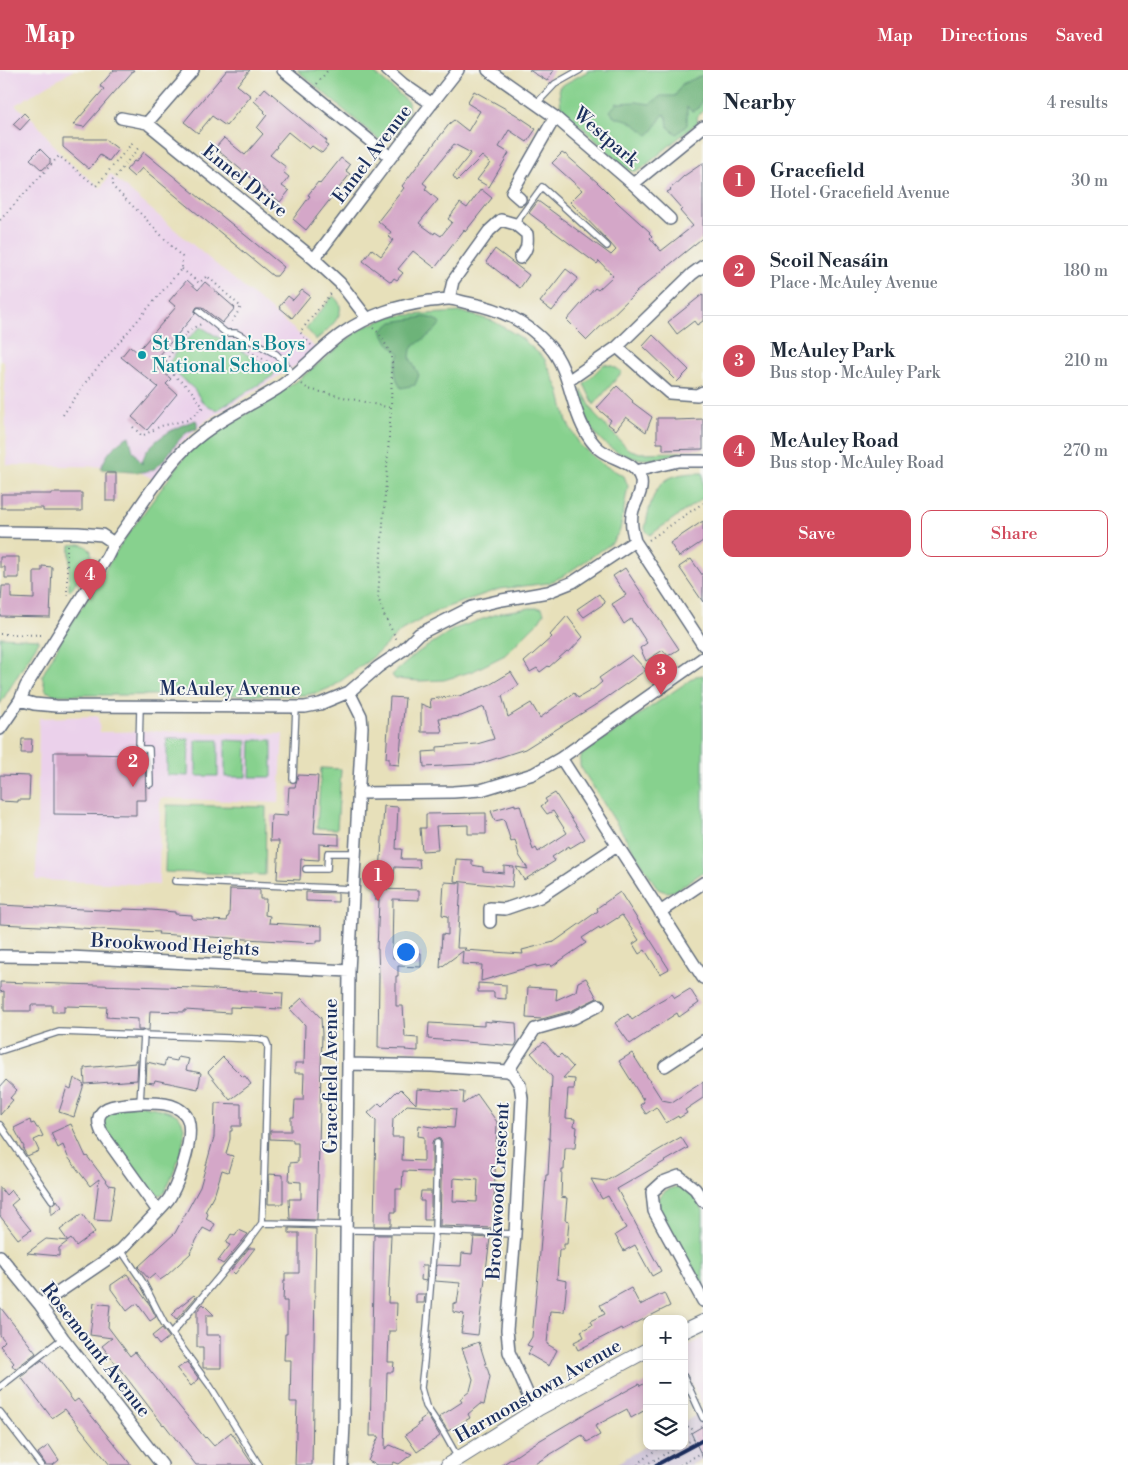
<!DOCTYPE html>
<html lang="en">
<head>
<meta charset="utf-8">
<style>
	body { margin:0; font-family:"Libre Bodoni",serif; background:#f2f2f3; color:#1f2937 }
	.controls { position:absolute; right:15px; bottom:15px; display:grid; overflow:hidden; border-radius:10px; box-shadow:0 2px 8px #0003 }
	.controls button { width:45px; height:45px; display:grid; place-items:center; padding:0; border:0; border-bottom:1px solid #e0e1e3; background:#fff; color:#1f2937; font:25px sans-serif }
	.you { position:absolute; left:405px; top:881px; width:18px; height:18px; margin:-12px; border:4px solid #fff; border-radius:50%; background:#1a73e8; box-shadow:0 0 0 8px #1a73e833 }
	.badge { display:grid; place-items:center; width:32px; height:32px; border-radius:50%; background:#d1495b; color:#fff; font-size:16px; font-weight:700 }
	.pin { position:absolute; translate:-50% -41px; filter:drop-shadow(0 1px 2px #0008) }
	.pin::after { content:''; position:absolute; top:26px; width:18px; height:15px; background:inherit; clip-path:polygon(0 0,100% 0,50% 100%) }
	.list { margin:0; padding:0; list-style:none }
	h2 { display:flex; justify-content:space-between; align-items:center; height:65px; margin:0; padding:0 20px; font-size:21px }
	h2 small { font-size:16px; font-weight:400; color:#747a83 }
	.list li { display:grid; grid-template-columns:32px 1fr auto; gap:15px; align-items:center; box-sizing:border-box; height:90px; padding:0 20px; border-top:1px solid #e0e1e3 }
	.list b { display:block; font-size:19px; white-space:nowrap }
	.list p { margin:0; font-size:16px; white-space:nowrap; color:#747a83 }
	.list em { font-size:16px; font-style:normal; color:#747a83 }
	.actions { display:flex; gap:10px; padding:15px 20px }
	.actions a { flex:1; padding:11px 0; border:1px solid #d1495b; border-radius:10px; text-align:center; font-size:18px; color:#d1495b }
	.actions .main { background:#d1495b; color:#fff }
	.icon { flex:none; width:28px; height:28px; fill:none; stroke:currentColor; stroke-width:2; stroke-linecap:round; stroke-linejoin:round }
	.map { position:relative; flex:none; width:703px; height:1395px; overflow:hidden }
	header { display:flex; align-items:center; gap:30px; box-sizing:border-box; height:70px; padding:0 25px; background:#d1495b; color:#fff }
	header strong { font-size:24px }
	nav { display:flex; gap:28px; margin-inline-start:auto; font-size:18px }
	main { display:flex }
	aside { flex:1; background:#fff }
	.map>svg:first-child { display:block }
	.built { fill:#ebd1eb }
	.industrial { fill:#cbbfd5 }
	.green { fill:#87d18e; stroke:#518076 }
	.forest { fill:#6db379; stroke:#44716c }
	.building { fill:#d4a7c8; fill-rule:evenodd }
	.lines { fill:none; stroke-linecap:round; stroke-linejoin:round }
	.service-casing { stroke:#626d7e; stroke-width:8 }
	.minor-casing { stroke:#626d7e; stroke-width:14 }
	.tertiary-casing { stroke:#626d7e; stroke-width:16 }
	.path { stroke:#626d7e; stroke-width:2; stroke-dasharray:1 4; stroke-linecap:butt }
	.service { stroke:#fff; stroke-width:5.5 }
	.minor { stroke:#fff; stroke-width:11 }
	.tertiary { stroke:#fff; stroke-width:14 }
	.rail { stroke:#1b2f5e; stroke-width:4 }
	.culture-dot { fill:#0f9aa8; stroke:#f6f6f2; stroke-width:2 }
	.labels { text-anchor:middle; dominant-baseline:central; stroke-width:4; stroke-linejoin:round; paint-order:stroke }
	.street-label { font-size:19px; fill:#1b2f5e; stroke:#f6f6f2 }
	.culture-label { font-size:19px; fill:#0d838f; stroke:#f6f6f2; text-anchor:start }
</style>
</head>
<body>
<header>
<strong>Map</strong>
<nav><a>Map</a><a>Directions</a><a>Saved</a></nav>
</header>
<main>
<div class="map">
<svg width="703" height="1395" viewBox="0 0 703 1395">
	<rect width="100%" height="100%" fill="#f6f6f2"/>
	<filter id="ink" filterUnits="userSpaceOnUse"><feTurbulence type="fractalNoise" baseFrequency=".02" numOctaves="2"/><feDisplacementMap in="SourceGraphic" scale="10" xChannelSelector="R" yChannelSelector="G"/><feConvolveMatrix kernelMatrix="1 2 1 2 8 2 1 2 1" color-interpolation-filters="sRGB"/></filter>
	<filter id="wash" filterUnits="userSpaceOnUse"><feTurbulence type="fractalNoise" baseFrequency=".0096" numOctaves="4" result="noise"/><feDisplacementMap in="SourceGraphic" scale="20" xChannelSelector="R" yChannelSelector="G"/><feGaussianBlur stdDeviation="1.12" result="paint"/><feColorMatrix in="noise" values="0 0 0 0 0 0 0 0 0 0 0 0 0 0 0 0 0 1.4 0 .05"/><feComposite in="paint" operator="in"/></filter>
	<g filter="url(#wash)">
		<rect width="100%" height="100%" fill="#e7e0ba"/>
		<path class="built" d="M0 0H74L15 35 34 50 64 88 101 118 110 104 180 164 316 278 297 295 207 350 177 377 153 409 130 397 7 395 4 291 0 290Z
			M98 646 100 662 160 661 283 664 279 733 160 728 159 815 36 810 39 648Z
			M703 1268V1336L684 1297V1278Z"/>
		<path class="industrial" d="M703 1341V1389L691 1395H614L647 1375V1376H684V1352Z"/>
		<path class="green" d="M297 0H371L408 32C411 46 400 57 392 68L383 70 378 69Z
			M590 0H703V41L697 47 698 52 640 100C633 103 629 100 623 96L561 38 559 17Z
			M333 226C353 241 327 260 316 270L306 258Z
			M462 242 493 251 520 267 544 288 559 320 567 352 580 375 602 394 624 406 628 416 620 460 612 473 563 506 549 513 499 519 439 540 402 560 372 588 334 616 320 622 305 625H55L46 621 42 606 63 567 123 471 189 381 297 311 362 258 392 246Z
			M201 257 275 301 273 306 217 340 203 333 194 319 167 296C177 280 187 268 201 257Z
			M604 294 613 296 622 302 594 335 584 314Z
			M582 320 595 345 628 379 640 383 685 382C671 385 657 390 642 389 615 387 593 368 584 343 582 335 580 328 582 320Z
			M703 403V428L650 465 646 461 645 458C649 439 653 412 675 406 684 403 694 403 703 403Z
			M80 474 86 476 91 481V488L71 520H69L70 475Z
			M530 538H542L544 543 539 551 505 585 473 601 444 610 419 611 395 609 392 605 417 583 454 559 503 542Z
			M0 567 38 569 39 571 0 634Z
			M703 605V802L675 821 666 822 658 819 580 696V691L582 684 696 606Z
			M167 669H189L188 706 167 705Z
			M196 670H218V706H196Z
			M225 670 247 671 246 707H225Z
			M251 670H272V707H250Z
			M321 698 341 699 337 759 317 758Z
			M167 735 266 737 265 805 165 802Z
			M141 1035C151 1038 173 1040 179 1047 194 1063 172 1104 165 1122L160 1125C145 1122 113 1072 103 1057L104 1047 120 1037Z
			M677 1117H687L695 1127 703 1140V1217L658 1137C659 1123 664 1120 677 1117Z"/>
		<path class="forest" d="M703 5V28L698 39 692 41 687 37V55L677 64 668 57 667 48 664 44C658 51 656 59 648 65 637 57 629 47 615 48L610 41 617 33 637 32 650 34 661 26H675L682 14Z
			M424 247C431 248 435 248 440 254 433 265 420 270 411 279L410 288 419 305 415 315 401 318C394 307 393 296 400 284L388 273 382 261 392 252Z
			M196 350 197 352V359C178 360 169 392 152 400 141 405 114 400 101 399 105 385 116 372 129 366L133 381 142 394C143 390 144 386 146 382 156 367 179 355 196 350Z"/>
		<g id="blocks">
			<path class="building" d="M114 0H134L84 57 73 55 104 19 100 16Z
				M227 0H250L237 15 251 26 226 56 212 46 198 63 184 52Z
				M529 0H554L547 11Z
				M265 18 327 71 325 74 328 76 322 83 312 76 309 79 288 62 276 76 277 77 270 85 286 97 283 102 289 107 282 116 289 121 280 132 215 78 224 68 245 85 263 64 257 58 267 45 264 42 265 41 254 31Z
				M474 21 515 44 533 56 532 57 536 59 527 72 509 60 499 77 509 83 489 117 477 110 490 93 482 86 457 111 453 106 471 83 454 74 423 113 427 116 425 119 438 130 419 153 434 164 435 162 441 166 452 152 448 149 460 133 467 138 481 119 492 128 465 162 464 160 435 198 413 181 398 199 403 203 397 210 394 208 391 212 363 191 372 179 381 186 393 170 388 166 391 162 378 151 404 118 402 116 450 53 454 50 468 61 480 41 467 33Z
				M24 43 30 49 20 60 13 54Z
				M63 69H105L118 79 109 91 100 85 89 99 63 77Z
				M40 79 50 89V93L42 100 30 89Z
				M144 82 284 197 277 206H273L142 98 134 107 126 100 134 91 136 92Z
				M562 83 565 85V84L597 112 619 134 650 162 649 163 652 166 650 168 661 181 693 156 680 141 682 139 667 122 671 120 670 119 684 106 703 93V169L702 168 700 170 636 222 587 270 567 250 595 218 598 220 613 206 599 191 597 194 529 143 538 131 611 185 616 180 610 173 570 132 582 120 552 93Z
				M341 88 350 95 346 101 350 104 306 160 293 149 310 126 308 125 318 112 320 114Z
				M495 179 529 205 520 218 486 192Z
				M566 199 578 208 552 241 540 232Z
				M187 210 198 220 205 212 235 238 222 253 202 237H197L195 240V244L153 293 171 309 166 314 177 324 147 360 132 347 158 317 121 287 130 276 137 282 176 237 169 231Z
				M302 220 310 226 292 248 279 237 288 226 293 230Z
				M703 224V251L697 255 694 251 677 264 668 252Z
				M653 265 689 300 677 312 669 304 671 303 643 276Z
				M617 316 633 331 632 332 652 347 646 362 626 347 616 360 608 354 611 350 597 338Z
				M657 348H674V350L703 349V379L663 380V373H657Z
				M106 403H116V431H106Z
				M51 423H82V441H43V438H1V424H51Z
				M703 451V471L679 487 670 473Z
				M0 487H19V508H5V497H0Z
				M691 489 703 506V532L679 497Z
				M42 496 52 497 50 547 0 546 2 516H11V528L34 529V501H42Z
				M625 498 679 579 668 586 663 580 646 591 640 578 647 573 634 553H633L631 549 624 554 612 534 626 525 613 506Z
				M599 524 605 533 584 547 577 539Z
				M567 546 583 567 569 582 567 581 549 597 548 596 540 602 537 598 530 602 524 592 552 567 550 565Z
				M632 585 646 600 603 630 525 679 479 694 424 697 423 682 437 681V677L477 674 494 669 484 637 461 646 439 648 442 662H421V634L431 638 430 629 459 626 491 614 511 602 519 615 502 626 508 647 531 633 540 648 574 623 578 628 595 618 602 612 599 608Z
				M390 627 405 628 399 695 389 694V688H386Z
				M22 669H32L31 683H21Z
				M54 682H86V684L136 685V690H145L146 730H136V745L54 744Z
				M0 705 30 706 29 730H18V732L0 731Z
				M298 705 318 706 314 763 339 764V775L319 774V790L301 789 300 810 277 809 279 771H270L271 745 287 746 289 717H295Z
				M555 723 585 769 570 778 569 776 552 787 555 791 524 810 516 797 528 799 519 785 515 770 511 772 504 749 495 751 491 741 515 734V736L520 735 533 780 536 778 538 782 567 763 553 741 547 744 541 736 547 732 545 729Z
				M384 736 398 737 396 779H402L401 789H419L420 798 395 797 394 804H380Z
				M486 743V764H468V755L436 756 438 780 422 781 420 758H426V744Z
				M456 789 472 790V795L483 797V801L504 803V796L514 797 512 817 454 811Z
				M444 812 461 813 457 878H466L464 880 523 884 522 880 554 872 598 841 597 838 620 822 669 899 660 904 645 880 639 884 633 874 639 870 622 845 600 859 599 857 582 868 586 873 551 897 550 894 536 897V895L481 911 482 895 462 894 463 881 440 898 442 864 448 865V846L442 845Z
				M230 819 260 820V829H266L265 845 270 846 269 853 322 856V870H317V873L263 870 158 864 159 862 0 854V835L123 841V839L151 840 175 842V844L192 845V849L227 851 228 846H229Z
				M375 819 419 820V830L393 829 392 884H393V888H412V883H421V897L398 896V906H396V936H403L405 967 418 968V981L405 980 406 979 378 978 379 906 378 879H377L379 830H375Z
				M306 822 338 823V832L306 831Z
				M586 908 597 928 571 941 542 949 526 948 528 917 557 919 556 930 576 921 578 912Z
				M0 912 196 918 283 923 282 939 230 937V943L185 940V942L150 941 149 960H138V949L106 947 107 937 64 936V942H52V935H31V941H4V921L0 922Z
				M478 913 506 915V929L494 928V922H478Z
				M690 919 699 933 679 947 677 943 630 974 615 953 628 944 632 950 658 932 672 924 675 928Z
				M302 928 321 948 322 964 317 1150 290 1149 289 1129H301V1112L289 1111 290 1093 298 1092V1073H293V1070L270 1069V1061H291V1047H294L295 1030H303L304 1003H295V993H304L305 955 290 939Z
				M484 951 491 952V951L516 953 517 972 515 976 428 969 429 953 484 956Z
				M544 972 558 987 561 984 573 997 563 1008 575 1009 574 1019H568L566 1048 575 1049 574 1056 577 1057 575 1078H565L564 1100H562L561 1127 567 1128 565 1150 569 1151 567 1174H564V1180H559L557 1209 567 1211 564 1242 550 1241 547 1274 557 1280 549 1296 528 1284 532 1277 527 1275 532 1267 539 1195 546 1105H548L550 1069H549L552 1007 531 983Z
				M632 983 662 1030 672 1032 703 1012V1028L685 1040 687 1043 679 1048 678 1046 666 1053 656 1037 646 1044 640 1035 644 1032 642 1028H644H642L619 991Z
				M178 987 189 989 186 1000 201 1003 198 1019 155 1010 154 1013 146 1012 147 992 164 996 166 989 177 991Z
				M223 987 243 1007 245 1006 251 1014 230 1030 208 1002Z
				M135 990H138L137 1010 85 1014 84 998 135 993Z
				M74 1008 84 1014 74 1047 59 1042 67 1017 71 1019Z
				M6 1010 17 1020 10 1028 13 1030 0 1045V1017Z
				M401 1019 416 1034 417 1019 464 1022 463 1034 477 1024 497 1052 493 1158 440 1156 442 1073 440 1069 437 1068 433 1070 432 1073V1102L403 1101 402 1119H396V1142H391V1156H374L376 1051 368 1043 379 1033 382 1036 397 1021 398 1022ZM407 1035 456 1039 454 1058 438 1057V1058L419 1055 418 1066 424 1067V1091L402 1090 403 1067H392L393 1049ZM454 1108 478 1110 477 1132 453 1131Z
				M215 1033 241 1034V1056H232V1061H230V1069L226 1084 233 1086 228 1102 222 1100 215 1123 205 1142 208 1144 206 1149 215 1154 211 1162 203 1158 190 1182 191 1183 166 1206 160 1210 155 1204 149 1209 138 1197 175 1163 200 1117 214 1067Z
				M30 1050 31 1054 34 1053 37 1058H39L43 1066 34 1070 39 1081 27 1086 23 1079 24 1077 14 1058Z
				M71 1054 86 1087 87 1086 109 1115 115 1116 110 1151 94 1150 99 1109 90 1116 68 1087 63 1075 58 1078 51 1063Z
				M681 1067 688 1078 617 1119 661 1201 652 1206 635 1175 624 1181 615 1165 626 1158 608 1126 602 1129 591 1109 606 1111Z
				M269 1104 283 1105V1134H268Z
				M0 1117 6 1125 11 1120 18 1129 11 1135 31 1160 18 1169 0 1146Z
				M421 1121H431V1150H424V1131H420Z
				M57 1130 62 1137 51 1145V1134H55Z
				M82 1144 95 1162 76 1176 71 1169 59 1178V1186L27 1183 46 1169 68 1171 60 1160Z
				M289 1158 316 1159 312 1395H295L297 1332H290L291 1290H284L285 1264H287V1231H283L284 1211H285V1203H299V1163H289Z
				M239 1160 248 1164 223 1194 218 1191 230 1175 226 1173 231 1164 235 1166Z
				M374 1165H391L388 1233H397L396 1261H389L388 1292H394L393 1302H387L385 1379 390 1375 412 1384 399 1394 394 1392 392 1395H377L368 1391 379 1366H370Z
				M474 1167 490 1168 478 1265 461 1263 464 1244 453 1242V1233L457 1234 460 1213 435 1211 437 1195 461 1196 462 1183 472 1184Z
				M249 1178H255L235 1204 231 1200Z
				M422 1195H427L426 1211 421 1210Z
				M127 1204 150 1235 156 1247 150 1251 137 1233 127 1241 111 1219V1215Z
				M631 1218 640 1235 664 1223 670 1236 622 1260 621 1258 578 1280 574 1272 584 1267 581 1261 592 1255 590 1251 605 1244 600 1235Z
				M416 1224H425L424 1233H416Z
				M194 1225 196 1227 176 1250 172 1245 176 1241 175 1240Z
				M94 1233 110 1235 108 1257 130 1286 135 1282 205 1368 206 1367 214 1376 231 1362 253 1395H196L164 1354 163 1355 102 1276 112 1268 90 1265Z
				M203 1234 214 1245H206V1265H221V1298H203V1277H197V1241Z
				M0 1237 36 1283 15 1299 12 1295 14 1293 0 1276 5 1271 0 1265Z
				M162 1258 169 1267 159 1275 152 1266Z
				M479 1272 490 1307 484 1335 480 1334 468 1344 470 1348 448 1361 439 1347 462 1332 460 1329 470 1321 473 1309 462 1278Z
				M42 1290 74 1332 78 1329 131 1395H110L65 1339 52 1348 21 1307Z
				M187 1292 199 1309 191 1316 177 1299Z
				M647 1312V1339L631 1348 627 1339 595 1356 600 1365 587 1372 582 1365 533 1395H502L532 1375 591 1340 639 1314 640 1316Z
				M427 1345 440 1366 417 1382 405 1365 418 1356 417 1354 421 1352 420 1350Z
				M703 1356V1388L691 1363Z
				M49 1375 59 1390 53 1395H46L38 1383Z"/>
		</g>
	</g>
	<g filter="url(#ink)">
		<use href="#blocks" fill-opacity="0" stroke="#626d7e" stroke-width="1"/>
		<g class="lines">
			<g class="service-casing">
				<path id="service" d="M536 34 555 14 580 0
					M515 154 542 117 607 176
					M199 241 226 263H236L276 284 284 292 293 306
					M140 637 139 679H149L150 714
					M293 709 296 637
					M306 799H327L328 783H355
					M175 811 353 819
					M0 981 59 962 258 969 266 971 268 976 264 1114 262 1153 248 1172 172 1263
					M140 1033 144 964
					M0 1055 52 1130
					M437 1073 435 1161 424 1292 421 1318 426 1336 444 1363 458 1388
					M262 1153 347 1155
					M347 1160 435 1161 515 1164
					M121 1180 144 1214 164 1253 210 1316 259 1395
					M684 1307 703 1348
					M0 1317 63 1268
					M0 1342 41 1395"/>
			</g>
			<g class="minor-casing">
				<path id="minor" d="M193 0 147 53 314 189 340 213 367 248
					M283 0 390 87
					M387 0 403 14 432 34
					M488 0 555 47 633 114 670 149
					M121 48 147 53
					M633 114 703 57
					M520 129 512 122 555 47
					M314 189C362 126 409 62 458 0
					M449 229 453 211 489 161 501 150 515 154 527 164C528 175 527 180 520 188
					M617 277 669 323 697 325 703 322
					M568 311 617 277 692 204 703 196
					M636 401 678 391H703
					M0 462 78 463 102 465 114 473
					M20 630 34 634 56 636 305 637 320 634 349 622 378 597 403 580 419 564 472 537 502 530 548 522 573 512 635 471
					M0 659 20 630 26 616 107 487 114 473C136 445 154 412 179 385 207 354 243 340 278 318 302 302 319 279 343 263 371 244 397 236 430 231 436 231 443 229 449 229 455 229 462 232 468 233 501 239 526 251 549 276 569 298 570 331 583 357 587 365 592 373 599 379 612 390 636 391 641 410 643 421 636 431 633 440 630 450 632 461 635 471L703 575
					M561 688 703 908
					M358 723 453 722 481 720 533 704 561 688 703 588
					M660 842 703 813
					M490 852V838L505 839 540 827 617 776
					M0 886 70 887 349 901
					M349 994 432 996 508 1001 513 1004 520 1015 522 1028 515 1164 507 1260 509 1282 528 1325 539 1338
					M665 996 703 971
					M508 1001 535 959 574 948 599 935
					M140 1033C155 1033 173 1032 184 1043 199 1058 179 1111 170 1127 167 1132 162 1137 158 1141L102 1063C88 1034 121 1034 140 1033Z
					M703 1131 695 1119 679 1106 663 1112 652 1122 654 1141 703 1231
					M0 1186 40 1235 63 1268 162 1395
					M40 1235 121 1180 158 1141
					M342 1395 344 1354 349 901 362 657 361 646 349 622"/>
			</g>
			<g class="tertiary-casing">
				<path id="tertiary" d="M684 1261 703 1252
					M448 1395 539 1338 647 1280"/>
			</g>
			<path class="path" d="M317 14 328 0
				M0 150 59 86 96 116 133 72
				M182 199 199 213 207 206 241 237 230 255
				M373 258 379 263 390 282 392 293 391 338 378 527 384 545 397 570
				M311 275 300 262 332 222
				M249 281 275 296
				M302 314 308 319 391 338
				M63 345 88 309 182 198V187L141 144 114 118 112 111 139 77
				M133 357 142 366 161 356 188 350 193 346 203 337 190 319 163 296C172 283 185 258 202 254
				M649 470 703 433
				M67 475V523L70 527
				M0 564 43 565
				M684 1360 689 1356 694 1361
				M684 1374 694 1369
				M638 1395V1393L661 1376
				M645 1395 680 1376
				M680 1395 701 1383"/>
			<use href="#service" class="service"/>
			<use href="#minor" class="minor"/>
			<use href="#tertiary" class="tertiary"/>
			<path class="rail" d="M656 1395 703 1370"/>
		</g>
	</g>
	<circle class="culture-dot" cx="142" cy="285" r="5"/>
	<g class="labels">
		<g class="street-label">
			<text transform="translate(606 67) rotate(41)">Westpark</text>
			<text transform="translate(372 84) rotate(-53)">Ennel Avenue</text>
			<text transform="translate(245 111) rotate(39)">Ennel Drive</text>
			<text x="230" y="619">McAuley Avenue</text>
			<text transform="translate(175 875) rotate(3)">Brookwood Heights</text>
			<text transform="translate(331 1006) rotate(-90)">Gracefield Avenue</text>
			<text transform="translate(498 1121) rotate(-87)">Brookwood Crescent</text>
			<text transform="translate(96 1280) rotate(52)">Rosemount Avenue</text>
			<text transform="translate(538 1321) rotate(-30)">Harmonstown Avenue</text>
		</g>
		<g class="culture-label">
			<text x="152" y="274">St Brendan's Boys<tspan x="152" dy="22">National School</tspan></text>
		</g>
	</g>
</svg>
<div class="controls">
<button>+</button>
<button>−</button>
<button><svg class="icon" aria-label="layers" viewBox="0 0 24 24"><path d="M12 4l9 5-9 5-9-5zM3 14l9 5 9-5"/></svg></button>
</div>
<div class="you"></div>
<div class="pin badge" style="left:378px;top:831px">1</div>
<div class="pin badge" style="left:133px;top:717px">2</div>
<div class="pin badge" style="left:661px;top:625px">3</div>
<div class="pin badge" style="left:90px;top:530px">4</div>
</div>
<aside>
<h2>Nearby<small>4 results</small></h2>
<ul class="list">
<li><span class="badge">1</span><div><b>Gracefield</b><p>Hotel · Gracefield Avenue</p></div><em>30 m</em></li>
<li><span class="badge">2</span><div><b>Scoil Neasáin</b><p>Place · McAuley Avenue</p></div><em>180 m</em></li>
<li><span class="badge">3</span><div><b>McAuley Park</b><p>Bus stop · McAuley Park</p></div><em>210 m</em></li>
<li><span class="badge">4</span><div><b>McAuley Road</b><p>Bus stop · McAuley Road</p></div><em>270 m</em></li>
</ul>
<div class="actions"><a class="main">Save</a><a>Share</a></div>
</aside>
</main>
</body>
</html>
